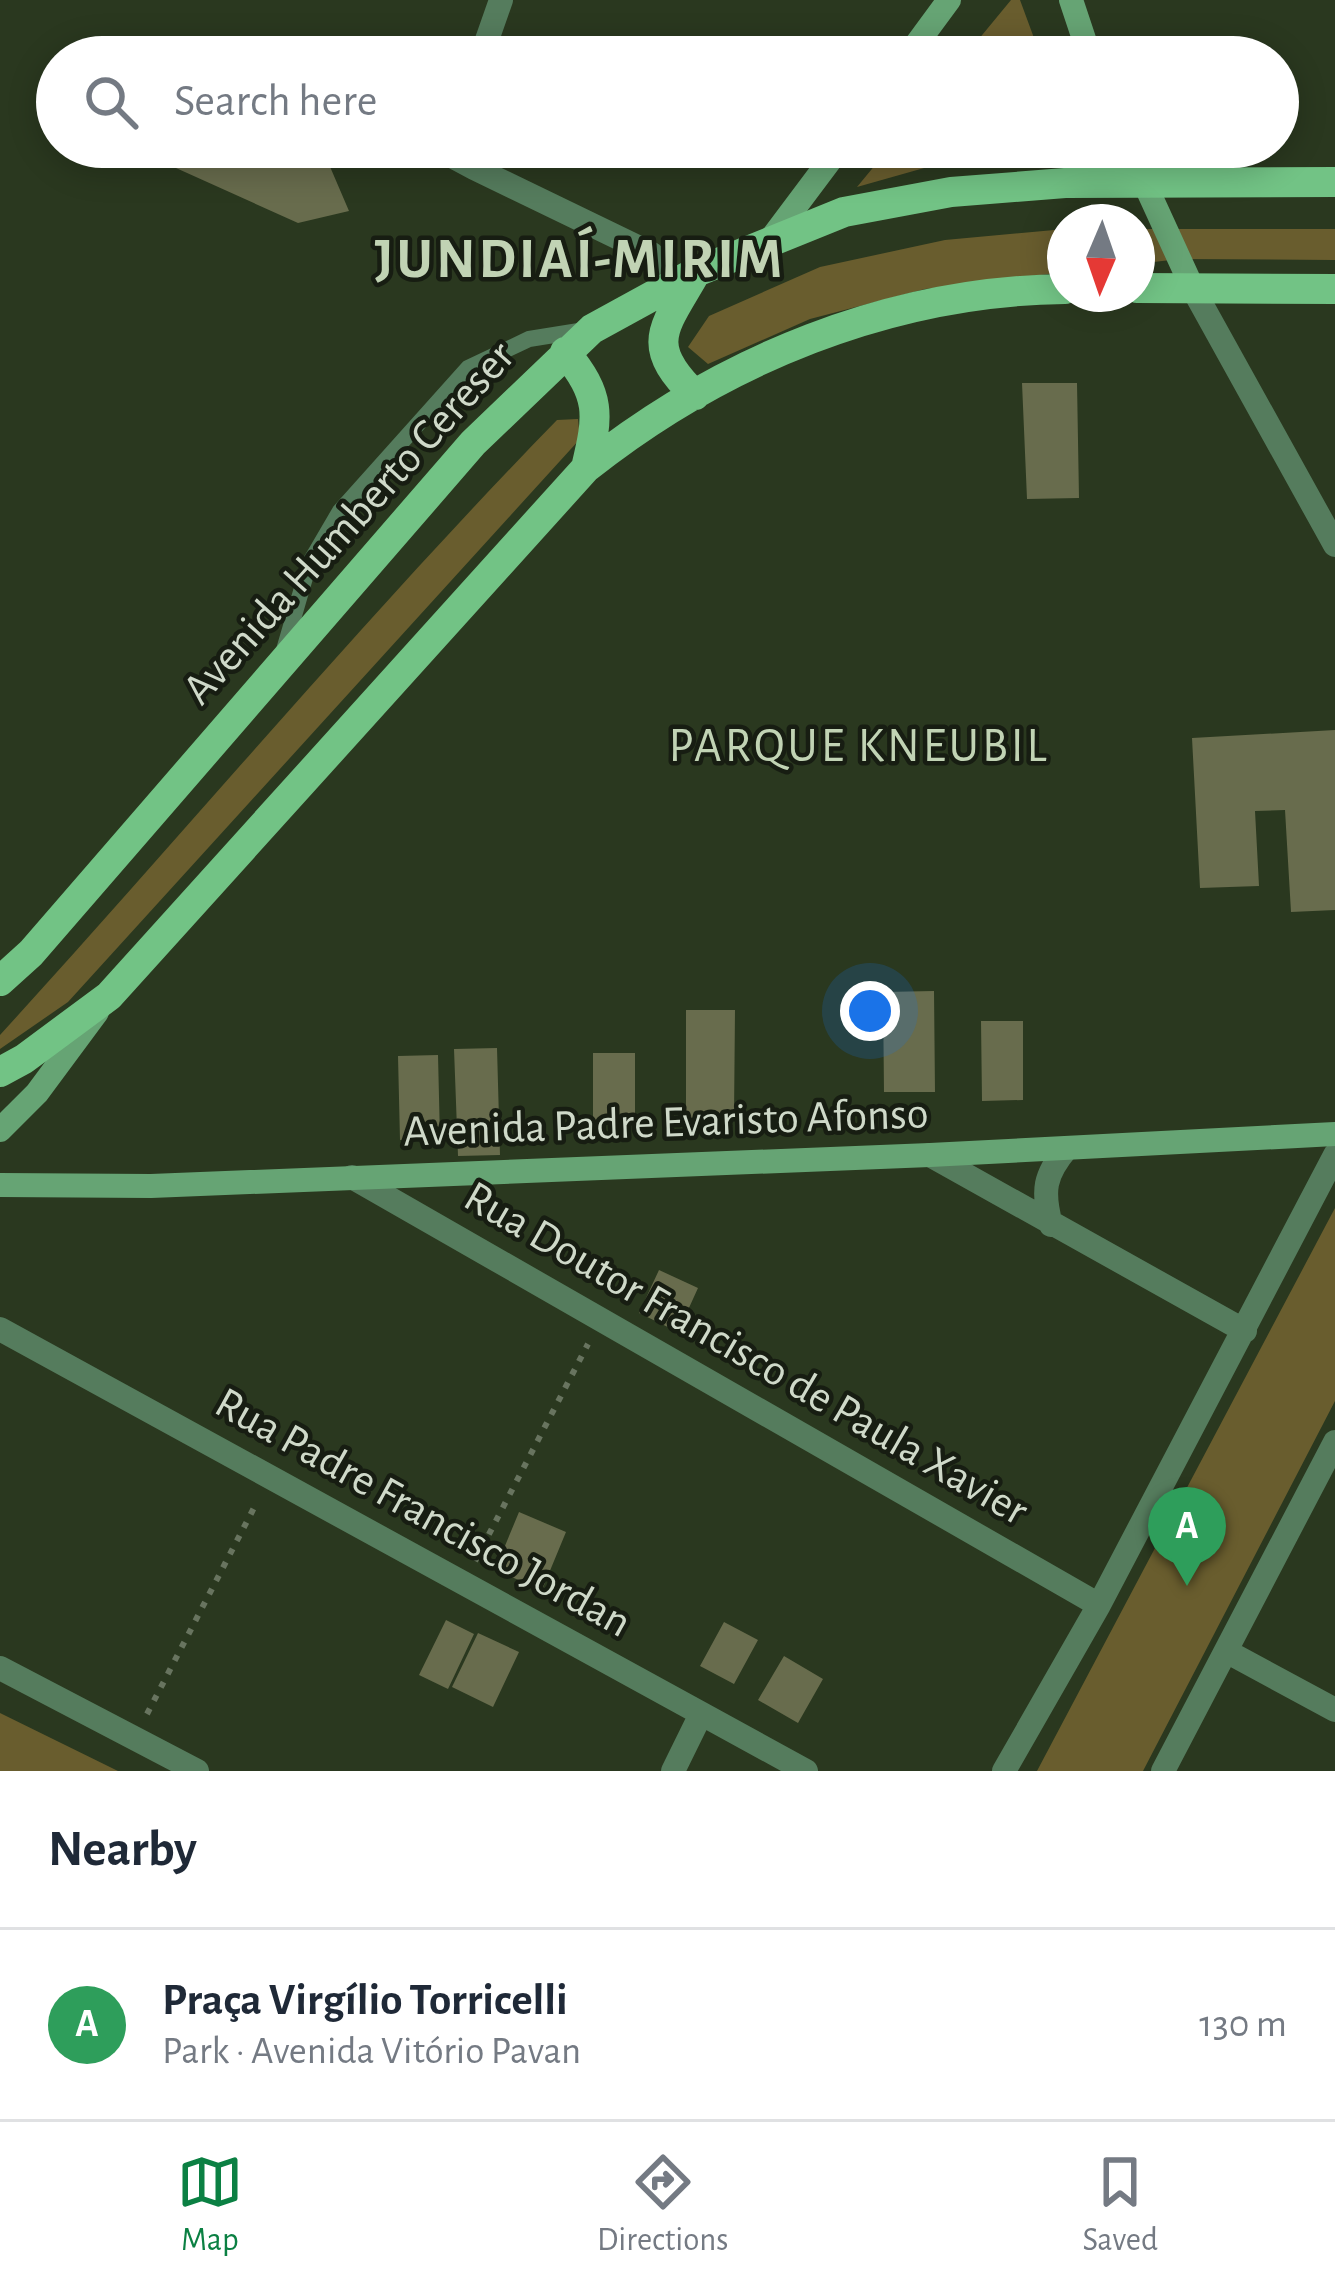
<!DOCTYPE html>
<html lang="en">
<head>
<meta charset="utf-8">
<style>
	body { margin:0; font-family:"Alegreya Sans",sans-serif; background:#f6f6f7; color:#1f2937 }
	.compass { position:absolute; left:1047px; top:204px; width:108px; height:108px; border-radius:50%; background:#fff; box-shadow:0 6px 30px #0003; rotate:182deg }
	.you { position:absolute; left:870px; top:1011px; width:42px; height:42px; margin:-30px; border:9px solid #fff; border-radius:50%; background:#1a73e8; box-shadow:0 0 0 18px #1a73e833 }
	.badge { display:grid; place-items:center; width:78px; height:78px; border-radius:50%; background:#0b8043; color:#fff; font-size:39px; font-weight:700 }
	.pin { position:absolute; translate:-50% -99px; filter:drop-shadow(0 3px 6px #0008) }
	.pin::after { content:''; position:absolute; top:63px; width:42px; height:36px; background:inherit; clip-path:polygon(0 0,100% 0,50% 100%) }
	.list { margin:0; padding:0; list-style:none }
	h2 { display:flex; justify-content:space-between; align-items:center; height:156px; margin:0; padding:0 48px; font-size:51px }
	h2 small { font-size:39px; font-weight:400; color:#747a83 }
	.list li { display:grid; grid-template-columns:78px 1fr auto; gap:36px; align-items:center; box-sizing:border-box; height:192px; padding:0 48px; border-top:3px solid #e0e1e3 }
	.list b { display:block; font-size:45px; white-space:nowrap }
	.list p { margin:0; font-size:39px; white-space:nowrap; color:#747a83 }
	.list em { font-size:39px; font-style:normal; color:#747a83 }
	.icon { flex:none; width:66px; height:66px; fill:none; stroke:currentColor; stroke-width:2; stroke-linecap:round; stroke-linejoin:round }
	.map { position:relative; flex:none; width:1335px; height:1771px; overflow:hidden }
	.search { position:absolute; background:#fff; box-shadow:0 6px 30px #0003; left:36px; right:36px; top:36px; height:132px; display:flex; align-items:center; gap:30px; box-sizing:border-box; padding:0 42px; border-radius:66px; color:#747a83; font-size:45px }
	.sheet { height:348px; background:#fff }
	nav { display:flex; justify-content:space-around; align-items:center; box-sizing:border-box; height:168px; border-top:3px solid #e0e1e3; background:#fff; font-size:33px; color:#747a83 }
	nav a { display:grid; justify-items:center; gap:6px }
	nav .on { color:#0b8043 }
	.map>svg:first-child { display:block }
	.green { fill:#695d2e }
	.building { fill:#686c4d }
	.lines { fill:none; stroke-linecap:round; stroke-linejoin:round }
	.path { stroke:#68745f; stroke-width:6; stroke-dasharray:6 9; stroke-linecap:butt }
	.lane { stroke:#557c5d; stroke-width:16 }
	.street { stroke:#557c5d; stroke-width:24 }
	.secondary { stroke:#66a474; stroke-width:24 }
	.primary { stroke:#72c385; stroke-width:30 }
	.labels { text-anchor:middle; dominant-baseline:central; stroke-width:9; stroke-linejoin:round; paint-order:stroke }
	.street-label { font-size:45px; fill:#cfd9c9; stroke:#171d12 }
	.neighbourhood-label { font-size:48px; letter-spacing:3px; fill:#c1d3b4; stroke:#171d12 }
	.district-label { font-size:57px; font-weight:bold; letter-spacing:3px; fill:#c1d3b4; stroke:#171d12 }
</style>
</head>
<body>
<div class="map">
<svg width="1335" height="1771" viewBox="0 0 1335 1771">
	<rect width="100%" height="100%" fill="#2a381f"/>
	<path class="green" d="M1011 0H1020L1041 57H964Z
		M890 147H1057L963 157 857 187Z
		M1065 229V272L925 289 810 319 708 364 688 347 709 316 820 267 945 240Z
		M1137 229H1335V260L1179 259 1137 264Z
		M578 419 580 439 68 1002 0 1049V1035C186 831 364 618 557 420Z
		M1335 1208V1401L1143 1771H1037Z
		M0 1713 118 1771H0Z"/>
	<path class="building" d="M161 147H307L325 155 349 211 298 223 156 159Z
		M1022 383H1077L1079 498 1027 499Z
		M1335 730V910L1291 912 1285 810 1255 811 1259 886 1200 888 1192 738Z
		M934 991 935 1092H884L883 992Z
		M686 1010H735L734 1118H686Z
		M981 1021H1023V1100L982 1101Z
		M497 1048 500 1155 458 1156 454 1049Z
		M593 1053H635V1123H593Z
		M438 1055 440 1139 400 1140 398 1056Z
		M659 1270 698 1288 678 1332 639 1313Z
		M519 1512 566 1532 542 1590 495 1570Z
		M446 1620 474 1634 448 1689 419 1675Z
		M724 1622 758 1640 734 1684 700 1666Z
		M478 1633 519 1652 493 1707 452 1687Z
		M784 1656 823 1679 798 1723 758 1700Z"/>
	<g class="lines">
		<path class="path" d="M475 1561 588 1344
			M147 1714 257 1502"/>
		<path class="lane" d="M177 57 187 54 200 57
			M284 650 309 564 340 511 468 368 529 339 585 330"/>
		<path class="street" d="M481 57 501 0
			M448 147 446 153 474 168 652 254 673 284
			M1193 289 1335 545
			M930 1155 1245 1331
			M352 1177 1099 1605
			M1051 1225C1042 1191 1044 1175 1067 1148
			M0 1329 806 1771
			M1226 1651 1335 1710
			M0 1668 197 1771
			M673 1771 701 1714
			M1004 1771 1099 1605 1335 1155
			M1163 1771 1335 1442"/>
		<path class="secondary" d="M1071 0 1090 57
			M907 57 949 0
			M1128 147 1193 289
			M771 239 840 147
			M0 1130 37 1093 97 1012
			M0 1185 151 1186 930 1155 1335 1134"/>
		<path class="primary" d="M1137 288 1335 289
			M565 352C601 396 599 414 586 468
			M695 395C642 344 665 327 696 272
			M0 981 31 953 473 443 592 329 696 272 844 212 951 192 1065 183 1335 182
			M0 1072 24 1059 109 996 586 468C722 360 890 291 1065 289"/>
	</g>
	<g class="labels">
		<g class="street-label">
			<text transform="translate(349 523) rotate(-48)">Avenida Humberto Cereser</text>
			<text transform="translate(666 1123) rotate(-2)">Avenida Padre Evaristo Afonso</text>
			<text transform="translate(746 1354) rotate(30)">Rua Doutor Francisco de Paula Xavier</text>
			<text transform="translate(423 1513) rotate(29)">Rua Padre Francisco Jordan</text>
		</g>
		<g class="neighbourhood-label">
			<text x="859" y="747">PARQUE KNEUBIL</text>
		</g>
		<g class="district-label">
			<text x="580" y="259">JUNDIAÍ-MIRIM</text>
		</g>
	</g>
</svg>
<svg class="compass" viewBox="-18 -18 36 36"><path d="M0-13l5 13h-10z" fill="#e53935"/><path d="M0 13l5-13h-10z" fill="#747a83"/></svg>
<div class="you"></div>
<div class="pin badge" style="left:1187px;top:1586px;background:#2e9e5b">A</div>
<div class="search"><svg class="icon" aria-label="search" viewBox="0 0 24 24"><circle cx="10" cy="10" r="6"/><path d="M15 15l6 6"/></svg>Search here</div>
</div>
<section class="sheet">
<h2>Nearby<small></small></h2>
<ul class="list">
<li><span class="badge" style="background:#2e9e5b">A</span><div><b>Praça Virgílio Torricelli</b><p>Park · Avenida Vitório Pavan</p></div><em>130 m</em></li>
</ul>
</section>
<nav>
<a class="on"><svg class="icon" aria-label="map" viewBox="0 0 24 24"><path d="M3 6l6-2 6 2 6-2v14l-6 2-6-2-6 2zM9 4v14M15 6v14"/></svg>Map</a>
<a><svg class="icon" aria-label="directions" viewBox="0 0 24 24"><path d="M12 3l9 9-9 9-9-9zM9 14v-3h6M13 9l2 2-2 2"/></svg>Directions</a>
<a><svg class="icon" aria-label="saved" viewBox="0 0 24 24"><path d="M7 4h10v16l-5-4-5 4z"/></svg>Saved</a>
</nav>
</body>
</html>
